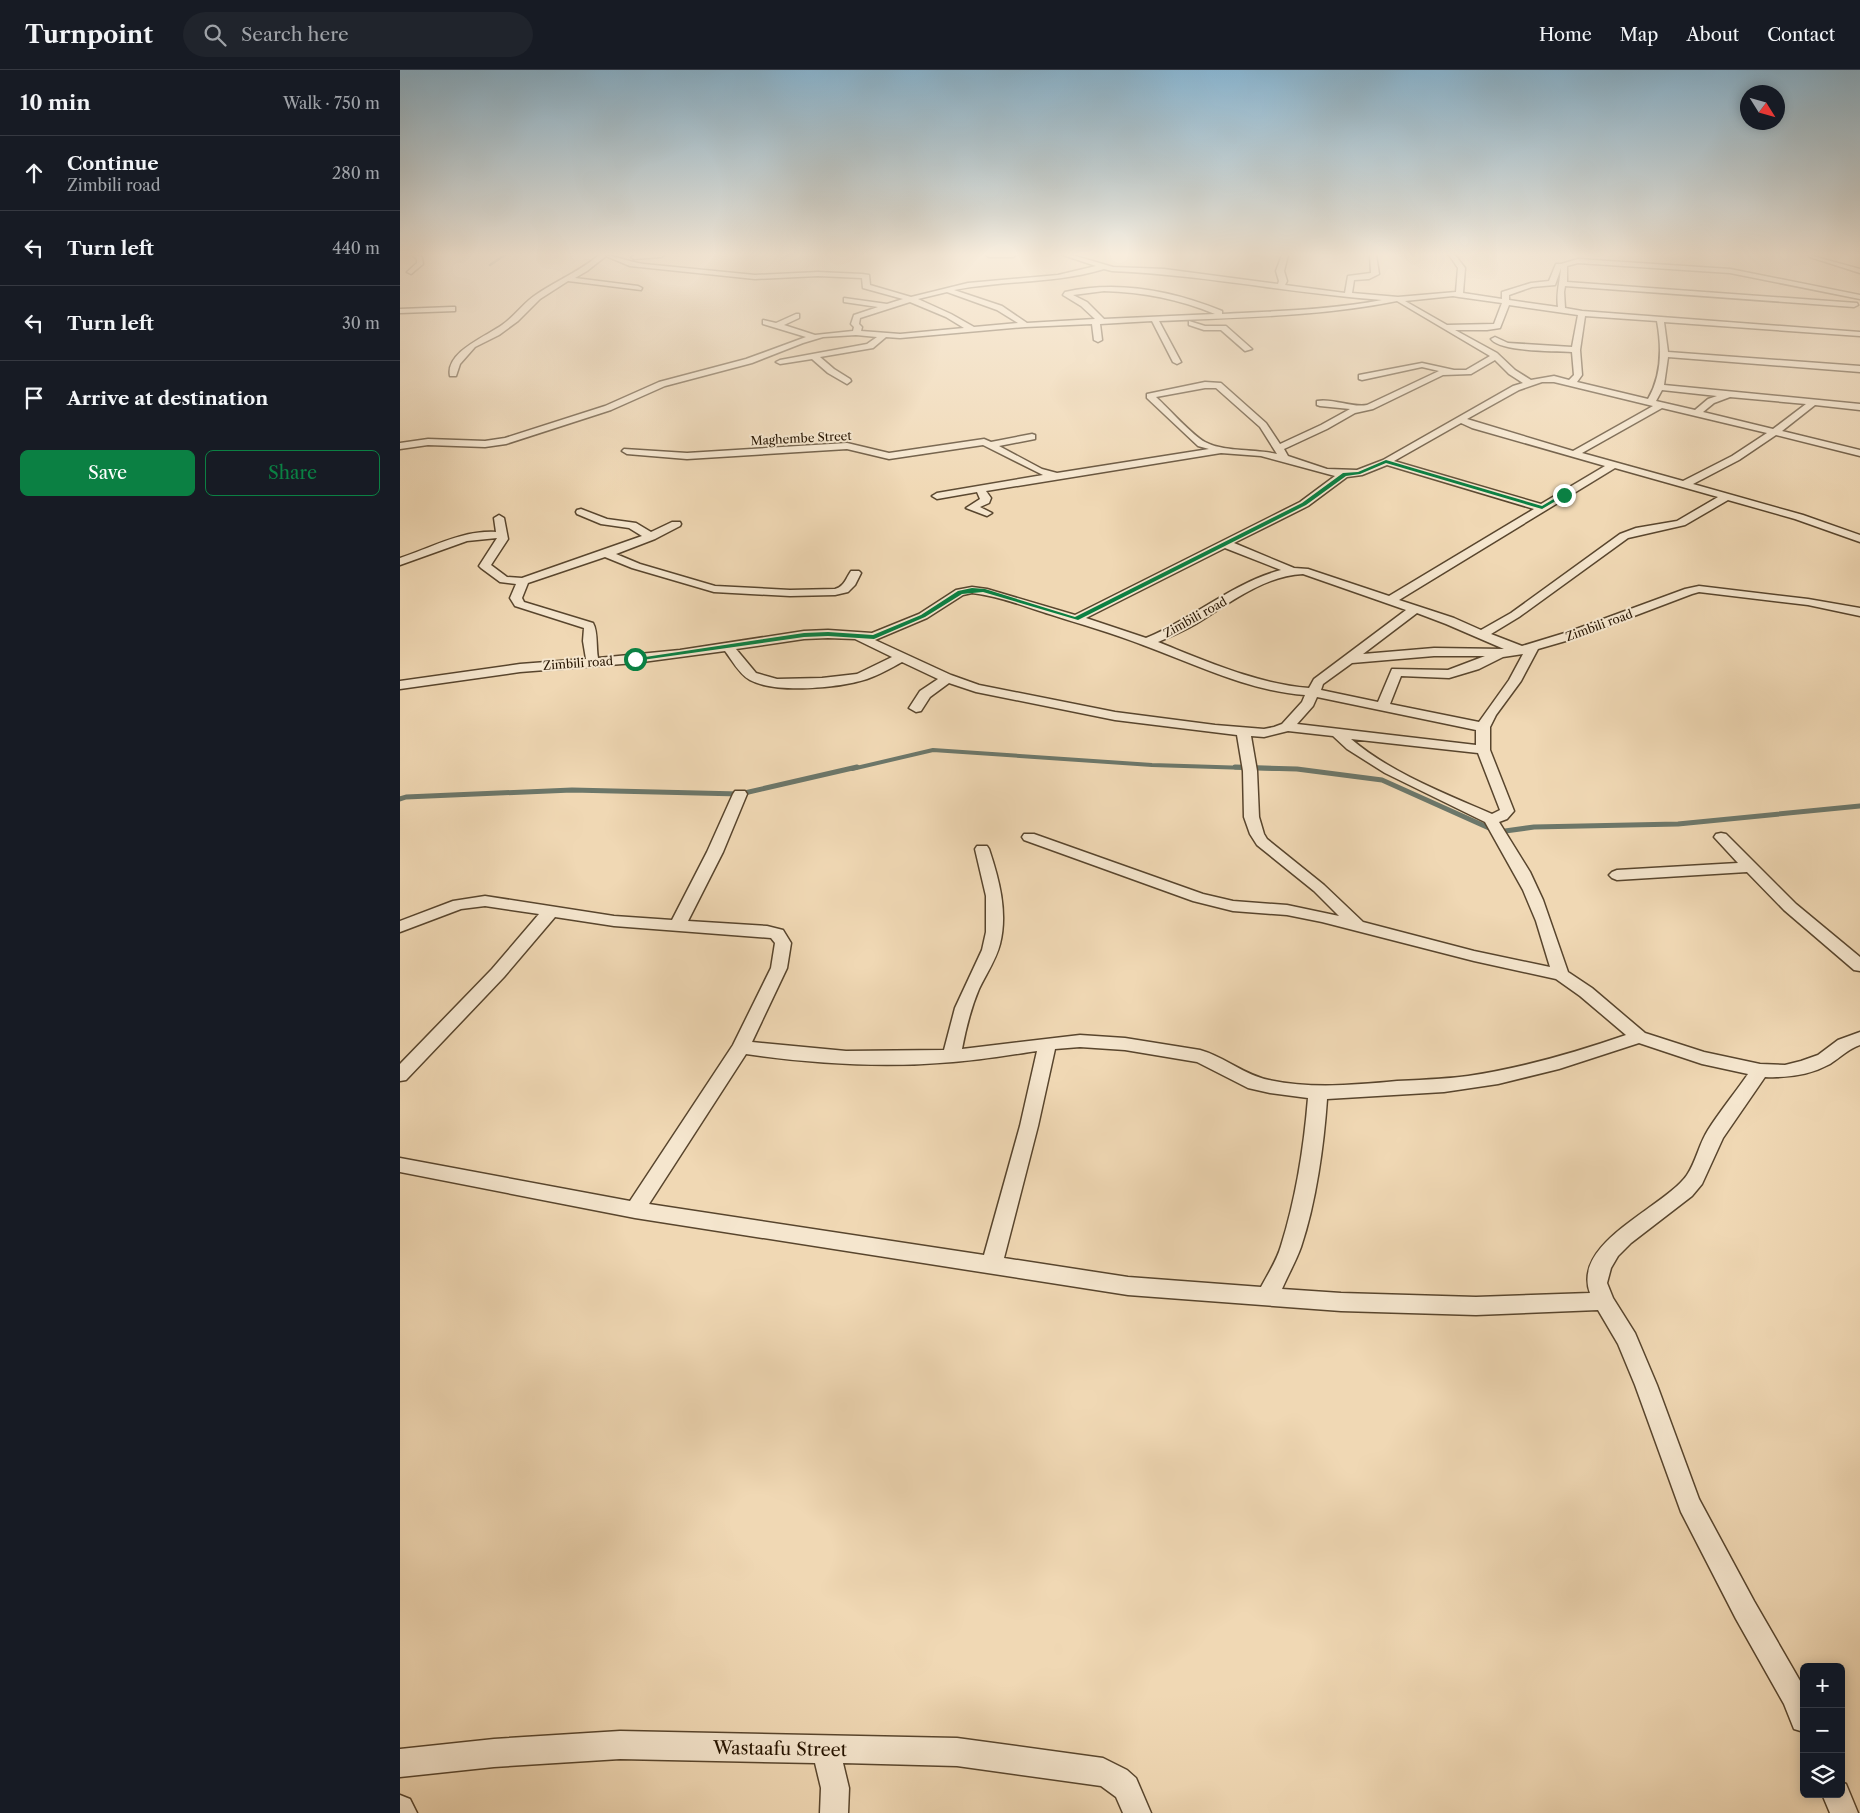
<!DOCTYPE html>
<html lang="en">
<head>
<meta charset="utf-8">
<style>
	body { margin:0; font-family:"Libre Caslon Text",serif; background:#20242c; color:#f1f3f6 }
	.controls { position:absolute; right:15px; bottom:15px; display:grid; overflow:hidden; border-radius:8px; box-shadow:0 2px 12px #0003 }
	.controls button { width:45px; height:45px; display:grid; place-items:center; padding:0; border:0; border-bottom:1px solid #363941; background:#171b24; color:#f1f3f6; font:25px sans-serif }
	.compass { position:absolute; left:1340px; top:15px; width:45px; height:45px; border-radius:50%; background:#171b24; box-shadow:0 2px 12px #0003; rotate:127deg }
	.stop { position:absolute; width:15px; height:15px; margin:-11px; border:4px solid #0b8043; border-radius:50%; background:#fff }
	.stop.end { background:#0b8043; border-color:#fff; box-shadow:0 1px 5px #0008 }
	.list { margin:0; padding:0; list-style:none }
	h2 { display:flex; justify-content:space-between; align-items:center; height:65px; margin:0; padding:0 20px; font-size:21px }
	h2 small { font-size:16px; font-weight:400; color:#9ea1a6 }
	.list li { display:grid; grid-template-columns:32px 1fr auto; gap:15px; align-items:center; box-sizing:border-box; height:75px; padding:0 20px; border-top:1px solid #363941 }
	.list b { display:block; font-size:19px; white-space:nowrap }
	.list p { margin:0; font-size:16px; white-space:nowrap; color:#9ea1a6 }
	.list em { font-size:16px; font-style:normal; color:#9ea1a6 }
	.actions { display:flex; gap:10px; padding:15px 20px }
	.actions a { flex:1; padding:11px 0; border:1px solid #0b8043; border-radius:8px; text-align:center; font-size:18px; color:#0b8043 }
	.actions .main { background:#0b8043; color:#fff }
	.icon { flex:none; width:28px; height:28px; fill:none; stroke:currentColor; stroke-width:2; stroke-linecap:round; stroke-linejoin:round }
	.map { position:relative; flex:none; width:1460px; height:1743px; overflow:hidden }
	header { display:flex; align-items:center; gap:30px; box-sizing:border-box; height:70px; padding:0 25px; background:#171b24; border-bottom:1px solid #363941 }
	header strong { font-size:24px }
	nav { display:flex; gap:28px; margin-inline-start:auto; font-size:18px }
	.search { width:350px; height:45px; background:#20242c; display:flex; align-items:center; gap:12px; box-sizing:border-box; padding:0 18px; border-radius:28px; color:#9ea1a6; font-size:19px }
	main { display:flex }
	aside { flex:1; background:#171b24 }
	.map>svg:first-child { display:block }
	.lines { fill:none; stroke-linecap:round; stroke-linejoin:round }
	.stream-far2 { stroke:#6c776a; stroke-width:2.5 }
	.stream-far1 { stroke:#6c776a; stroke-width:4 }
	.stream { stroke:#6c776a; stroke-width:5 }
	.minor-casing { stroke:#58452d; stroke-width:3 }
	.minor { fill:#f5e6ce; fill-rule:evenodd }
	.route { fill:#0b8043 }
	.labels { text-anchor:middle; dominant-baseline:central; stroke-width:4; stroke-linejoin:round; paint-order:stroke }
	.far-street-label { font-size:12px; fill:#261400; stroke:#f5e6ce }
	.near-street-label { font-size:18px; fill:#261400; stroke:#f5e6ce }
</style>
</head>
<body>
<header>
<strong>Turnpoint</strong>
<div class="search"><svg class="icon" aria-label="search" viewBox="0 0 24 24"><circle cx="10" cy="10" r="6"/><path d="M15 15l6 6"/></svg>Search here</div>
<nav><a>Home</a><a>Map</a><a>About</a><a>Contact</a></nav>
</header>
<main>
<aside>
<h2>10 min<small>Walk · 750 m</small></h2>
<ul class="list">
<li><svg class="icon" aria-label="ahead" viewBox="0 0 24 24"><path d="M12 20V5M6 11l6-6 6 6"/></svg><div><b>Continue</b><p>Zimbili road</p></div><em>280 m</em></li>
<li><svg class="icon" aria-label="left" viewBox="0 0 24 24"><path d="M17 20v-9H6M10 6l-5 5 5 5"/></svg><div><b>Turn left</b></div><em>440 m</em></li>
<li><svg class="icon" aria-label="left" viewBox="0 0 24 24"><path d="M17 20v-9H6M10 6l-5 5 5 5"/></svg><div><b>Turn left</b></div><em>30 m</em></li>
<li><svg class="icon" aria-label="arrive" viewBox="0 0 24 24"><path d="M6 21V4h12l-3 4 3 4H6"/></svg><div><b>Arrive at destination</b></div></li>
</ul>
<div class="actions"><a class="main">Save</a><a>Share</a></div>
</aside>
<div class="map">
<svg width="1460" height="1743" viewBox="0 0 1460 1743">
	<rect width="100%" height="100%" fill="#f0d8b4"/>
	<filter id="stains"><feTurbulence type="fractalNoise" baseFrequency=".004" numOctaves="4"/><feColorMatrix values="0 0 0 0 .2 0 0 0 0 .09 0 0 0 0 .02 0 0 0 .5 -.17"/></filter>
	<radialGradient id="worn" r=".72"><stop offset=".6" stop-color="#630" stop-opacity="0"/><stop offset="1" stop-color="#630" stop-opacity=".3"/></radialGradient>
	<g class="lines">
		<path class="stream-far2" d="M90 195 105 185"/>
		<path class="stream-far1" d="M452 699 533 680 752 695 880 699"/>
		<path class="stream" d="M835 697 897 699 982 710 1098 762 1134 757 1278 754 1460 736
			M0 729 6 727 172 720 340 724 457 697"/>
		<g class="minor-casing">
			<path id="minor" d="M12 185 22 187 23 194 11 204 7 202 17 193V189Z
				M199 185C215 185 228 192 244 194L355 205 418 202 462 204 469 205 470 215 511 227 568 213 658 205 696 196 663 185H672L713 197 764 199 878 214 879 211 876 201 882 185H888L884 201 887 211 885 215 945 223 948 206 971 203 970 185H976L979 204 969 209 954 210 952 223 998 227 1056 222 1058 198 1049 185H1055L1065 198 1063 223 1102 229V222L1131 213 1149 211 1156 194H1161L1178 189 1330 199 1460 225V229L1330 203 1178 193 1167 196V212L1457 233 1458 235 1454 237 1165 216 1164 222 1165 238 1182 241 1460 262V266L1264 252 1268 282 1460 296V302L1268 287 1264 315 1460 334V340L1415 335 1382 361 1460 380V386L1376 365 1339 390 1293 414 1403 445 1460 465V472L1395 449 1328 430 1285 455 1228 468 1119 547 1091 564 1122 576 1168 562 1285 519 1299 516 1408 529 1460 538V546L1408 535 1299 522 1292 524 1176 568 1138 579 1121 611 1096 645 1090 657V680L1114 741 1107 749 1099 752 1130 802 1143 830 1168 902 1192 918 1245 963 1304 982 1360 994 1385 995 1401 991 1418 985 1438 970 1460 962V975C1448 979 1441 987 1430 994 1410 1005 1387 1008 1365 1007L1323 1068 1302 1114 1292 1126 1231 1173 1218 1186 1211 1198 1207 1213 1213 1228 1235 1263 1257 1315 1299 1429 1354 1531 1403 1616 1404 1662 1394 1659 1384 1634 1336 1549 1281 1442 1235 1315 1218 1274 1198 1240 1076 1245 941 1241 728 1225 235 1148 0 1102V1088L230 1131 333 975 371 898 375 873 371 868 214 856 155 847 104 907 6 1010 0 1011V994L92 899 139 844 85 836 61 839 0 862V851L53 831 85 826 214 846 272 850 307 782 333 724 335 721H345L347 724 323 782 288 851 367 856 383 860 391 873 387 898 352 972 446 981 544 980 555 938 582 880 586 862V826L575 779 577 776H587L589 779C599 809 608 842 600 874 596 890 586 904 579 919 571 938 566 958 562 979L680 965 725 968 800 980C825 987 844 1005 869 1010 911 1019 954 1015 997 1011 1021 1010 1045 1009 1068 1006 1122 998 1174 983 1226 965L1180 926 1156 909 1074 891 922 852 887 845 833 841 793 831 624 770 622 767 624 764H634L803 824 833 831 887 835 939 846 914 821 857 775 850 764 844 747 843 701 837 665 715 650 576 622 549 613 530 627 521 641 516 642 509 638 520 621 538 609 502 592C491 598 479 605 467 609 439 618 376 624 350 610 339 604 332 590 325 581L235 593 120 602 0 619V611L120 594 186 589 183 571 184 558 115 536 110 528 116 514 100 512 81 498 79 496 97 468 67 471 0 495V488C31 478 62 460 96 462L94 448 99 445 104 448 108 469 91 495 107 507 122 508 242 466 229 458 201 454 177 444 176 442 177 440 181 439 207 449 236 453 251 462 272 452H280L281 454 280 456 255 469 216 484 240 494 315 516 390 520 435 519C445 516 446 508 451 501H459L461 503 455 515 448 522 435 525 390 526 314 522 232 498 205 487 128 513 122 528 124 532 193 553C198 561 196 578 198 588L280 580 404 561 428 560 472 563 519 544 556 520 572 517 587 519 675 545 900 432 935 406 861 386 821 383 586 421 591 428 589 433 580 437 592 443 587 446 566 438 580 429 577 422 537 429 532 426 537 423 643 405 583 375 489 389 447 379 287 389 227 384 222 381 224 379 287 383 447 373 489 383 584 369 591 372 632 364 635 365V369L599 376 642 399 657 403 809 379 798 376 747 328V324L805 312 821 313 866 353 880 374 921 355 950 339 920 336 917 335V331C933 328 952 338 967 335L1039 301 1022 297 962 310 959 309V305L1022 293 1054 300H1066L1090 286 997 231C918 247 839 247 759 251L781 292 777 294 773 292 752 251 700 254 702 270 698 272 694 270 692 254 625 257 500 268 486 267 473 278 420 287 434 299 450 309 451 311 447 314 428 303 412 289 380 294 376 292 380 290 467 274 477 267 456 265 423 267 403 273 352 293 265 316 211 340 106 374 85 377 28 375 0 379V373L28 369 85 371 105 368 205 336 259 312 346 289 406 267 363 254V250L376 253 396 244H399V248L384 255 415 265 453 261 454 257 451 254 454 245 478 237 444 232V228L487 234 503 229 463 218 462 208 418 206 355 209 230 196 206 186 187 201 175 208 238 216 242 218 241 220 168 211 140 229 118 251 99 265 75 277 60 294 56 306H50C45 282 87 266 102 255 115 246 124 232 137 224 158 210 180 201 199 185ZM1161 198C1160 212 1156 223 1158 237L1109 230V225L1132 217 1155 215ZM704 199 712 201C803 205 891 223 982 230 929 240 876 241 822 244V241C773 221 718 210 665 222L663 225 681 236 695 249 627 253 602 236 554 220C604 210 655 214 704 199ZM704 221C742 222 779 229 815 244L704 249 687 232 673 225ZM547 222 597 240 618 253 574 257 551 244 518 229ZM1053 226 1059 227 1102 233 1094 254 1047 255 1005 231ZM510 232 546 247 564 258 500 264 461 261 462 257 459 254 460 248ZM1109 235 1178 245 1172 277 1108 273 1095 267 1091 269C1100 282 1155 281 1172 282L1174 305 1169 310 1154 306 1131 310 1115 300 1097 283 1055 260H1087L1100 258ZM1185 246 1257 251C1262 278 1262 305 1248 329L1177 312 1182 305 1180 280ZM1095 290 1109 304 1123 313 1113 316 983 390 957 400 927 399 888 386 884 379 927 359 955 343 973 339 1043 305 1071 304ZM1142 312H1154L1253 336 1173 381 1067 349 1119 320ZM805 318H816L860 357 877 384C856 379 823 382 805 372 793 366 768 338 756 327ZM1262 320 1317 326 1308 329 1295 340 1256 331ZM1330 327 1406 334 1373 359 1303 342 1314 333ZM1262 338 1367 363 1332 386 1283 411 1182 383ZM1061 353 1072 358 1205 396 1141 434 994 391ZM987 395 1134 439 989 526 908 499 894 498 834 473 908 436 947 407 962 405ZM1215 398 1318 427 1277 451 1236 458 1220 464 1111 543 1081 560 1054 548 999 530ZM825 478 881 500C832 513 793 549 746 568L686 548ZM903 504 1006 540 914 609 909 618C857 614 806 591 758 572 772 566 786 560 799 552 831 532 864 506 903 504ZM572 523C598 526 624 536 649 544 680 554 712 563 743 575 795 594 848 621 905 625L902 632 882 654 874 657 864 659 815 655 715 642 579 615 551 605 475 570 527 548 563 525ZM1017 543 1046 554 1104 579 1034 578 963 584ZM428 568 455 569 492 587 457 604 422 608 377 609 356 603 336 579 404 569ZM1123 584 1109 610 1079 652 990 634 1001 606 1049 608 1079 599 1103 587ZM1034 586H1085L1048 600 992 599 978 632 921 620 923 614 952 593ZM917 627 1076 660V675L897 654 913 636ZM888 661 933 666 947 679 985 703 1085 752 1123 820 1136 851 1150 897 1074 881 963 852 924 815 867 769 864 764 859 747 857 701 851 666 864 667ZM951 669 1078 683 1100 740 1092 744C1044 723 991 703 951 669ZM1239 973 1302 994 1348 1004C1335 1023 1320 1041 1308 1060 1299 1074 1296 1092 1287 1105 1264 1138 1171 1172 1190 1223L1076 1227 941 1223 882 1219C888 1205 896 1191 901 1177 916 1133 924 1074 927 1029L1044 1022 1098 1014 1159 999ZM680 977 725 980 797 992 848 1018 870 1023 908 1028C904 1077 896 1128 881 1176 877 1190 868 1204 861 1217L728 1207 604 1188 638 1056 655 979ZM637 981 620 1056 584 1185 249 1134 346 984C414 994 484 998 553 992 581 990 609 985 637 981Z
				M237 185H264L261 187 234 189 231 187Z
				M586 185H616L613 187H589Z
				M1409 185 1460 199V203L1410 187Z
				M52 237H55V241L0 243V239Z
				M789 251 805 256H826L852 279 845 281 821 260H804L789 255Z
				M1321 763 1326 764 1396 834 1460 887V901L1454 900 1384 840 1347 802 1217 810 1212 808 1209 805 1212 802 1217 800 1338 793 1314 767 1316 764Z
				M220 1661 557 1668 703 1688 727 1700 736 1708 751 1743H723L716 1727 701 1716 557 1696 443 1693 449 1718 448 1743H420L421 1718 415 1693 220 1689 94 1697 0 1707V1679L94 1669Z
				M1441 1712 1446 1714 1458 1743H1430L1422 1724H1441Z
				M0 1725 10 1729 17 1743H0Z"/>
		</g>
		<use href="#minor" class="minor"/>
	</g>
	<linearGradient id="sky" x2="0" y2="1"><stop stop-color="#89b6d2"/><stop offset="0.43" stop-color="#f8eddd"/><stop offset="1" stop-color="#f8eddd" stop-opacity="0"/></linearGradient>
	<rect width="1460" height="429" fill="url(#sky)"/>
	<path class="route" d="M986 390 1142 436 1162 424 1166 425 1142 439 986 393 960 404 946 406 906 435 678 550 583 522 562 524 525 547 474 569 428 566 404 567 235 591 232 589 404 563 428 562 473 565 521 545 558 521 572 518 585 519 675 547 902 433 943 403 958 402Z"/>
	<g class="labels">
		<g class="far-street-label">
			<text transform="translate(401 368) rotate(-3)">Maghembe Street</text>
			<text transform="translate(795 547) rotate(-29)">Zimbili road</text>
			<text transform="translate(1199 555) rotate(-20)">Zimbili road</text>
			<text transform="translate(178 593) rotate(-4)">Zimbili road</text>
		</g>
		<g class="near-street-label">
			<text transform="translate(380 1679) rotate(1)">Wastaafu Street</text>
		</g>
	</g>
	<rect width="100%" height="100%" filter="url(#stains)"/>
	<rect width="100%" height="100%" fill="url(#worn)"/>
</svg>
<div class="controls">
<button>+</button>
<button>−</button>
<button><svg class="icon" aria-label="layers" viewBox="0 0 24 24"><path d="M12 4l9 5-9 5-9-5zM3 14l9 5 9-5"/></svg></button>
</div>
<svg class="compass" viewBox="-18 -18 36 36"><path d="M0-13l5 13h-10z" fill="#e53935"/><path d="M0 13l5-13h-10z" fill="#9ea1a6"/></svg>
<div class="stop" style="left:235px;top:589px"></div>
<div class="stop end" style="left:1164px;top:425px"></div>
</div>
</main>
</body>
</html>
